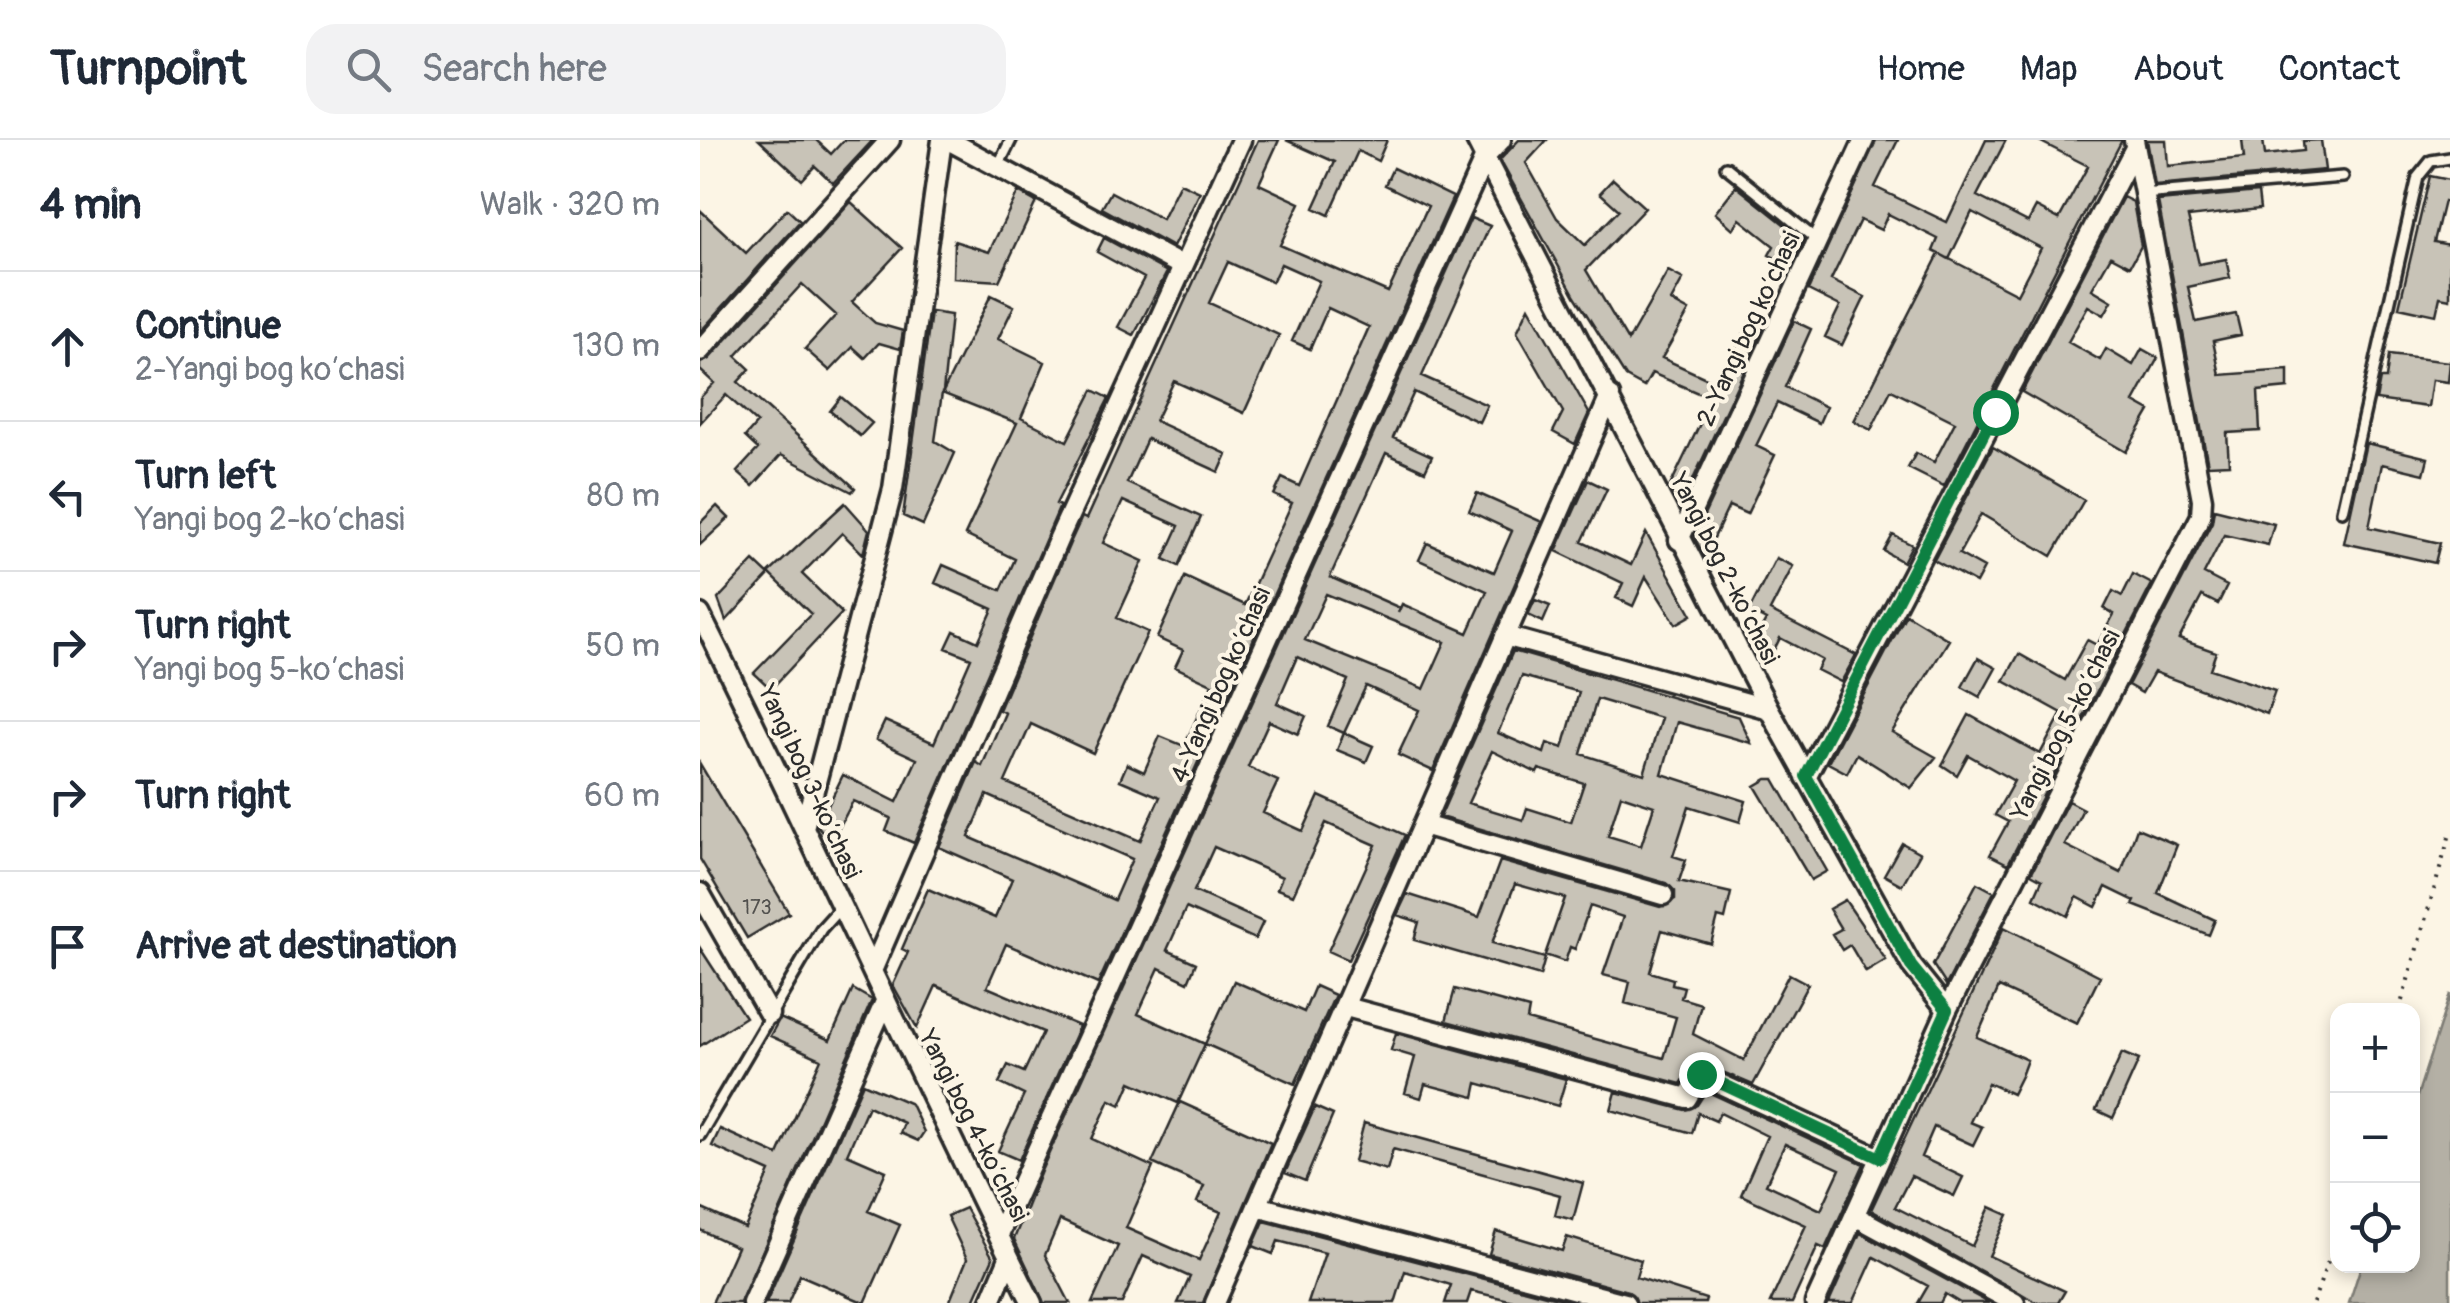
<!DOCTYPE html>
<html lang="en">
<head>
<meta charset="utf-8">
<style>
	body { margin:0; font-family:Pangolin,sans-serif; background:#f2f2f3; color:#1f2937 }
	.controls { position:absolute; right:30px; bottom:30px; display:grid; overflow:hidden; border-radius:20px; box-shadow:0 5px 15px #0003 }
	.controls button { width:90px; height:90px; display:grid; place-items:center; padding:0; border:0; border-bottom:2px solid #e0e1e3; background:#fff; color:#1f2937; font:50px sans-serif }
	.stop { position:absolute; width:30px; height:30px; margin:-22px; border:8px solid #0b8043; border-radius:50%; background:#fff }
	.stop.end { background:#0b8043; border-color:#fff; box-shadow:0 2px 10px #0008 }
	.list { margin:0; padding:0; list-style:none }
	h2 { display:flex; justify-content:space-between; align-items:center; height:130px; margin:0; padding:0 40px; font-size:42px }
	h2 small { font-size:32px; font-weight:400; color:#747a83 }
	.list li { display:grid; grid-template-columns:65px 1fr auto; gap:30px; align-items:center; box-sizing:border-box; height:150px; padding:0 40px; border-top:2px solid #e0e1e3 }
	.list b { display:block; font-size:38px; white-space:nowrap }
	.list p { margin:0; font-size:32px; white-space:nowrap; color:#747a83 }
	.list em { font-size:32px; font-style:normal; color:#747a83 }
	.icon { flex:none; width:55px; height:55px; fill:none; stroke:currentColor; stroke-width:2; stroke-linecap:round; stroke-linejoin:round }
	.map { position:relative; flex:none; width:1750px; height:1163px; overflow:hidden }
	header { display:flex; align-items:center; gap:60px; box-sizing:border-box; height:140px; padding:0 50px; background:#fff; border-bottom:2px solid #e0e1e3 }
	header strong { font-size:48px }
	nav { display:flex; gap:55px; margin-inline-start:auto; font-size:35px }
	.search { width:700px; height:90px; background:#f2f2f3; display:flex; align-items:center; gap:25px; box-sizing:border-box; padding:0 35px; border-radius:30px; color:#747a83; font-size:38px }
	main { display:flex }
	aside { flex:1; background:#fff }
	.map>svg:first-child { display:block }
	.water { fill:#b4b0a5; stroke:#7d7b74; stroke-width:2.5 }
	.building { fill:#c8c3b7; stroke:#2b2b2b; stroke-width:2.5; fill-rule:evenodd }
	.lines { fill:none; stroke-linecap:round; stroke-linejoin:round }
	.lane-casing { stroke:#2b2b2b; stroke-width:16 }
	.street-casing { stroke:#2b2b2b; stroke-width:25 }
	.path { stroke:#2b2b2b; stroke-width:4; stroke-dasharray:2.5 8; stroke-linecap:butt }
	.lane { stroke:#fcf5e5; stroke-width:9 }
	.street { stroke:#fcf5e5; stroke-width:18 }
	.route { stroke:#0b8043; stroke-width:12 }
	.labels { text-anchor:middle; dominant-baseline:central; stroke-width:8; stroke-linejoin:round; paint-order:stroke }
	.number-label { font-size:20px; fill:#52514e }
	.street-label { font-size:25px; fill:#2b2b2b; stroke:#fcf5e5 }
</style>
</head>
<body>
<header>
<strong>Turnpoint</strong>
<div class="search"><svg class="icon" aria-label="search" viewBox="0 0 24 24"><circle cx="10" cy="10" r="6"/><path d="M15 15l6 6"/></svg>Search here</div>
<nav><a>Home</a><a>Map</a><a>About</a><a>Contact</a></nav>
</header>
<main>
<aside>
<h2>4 min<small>Walk · 320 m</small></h2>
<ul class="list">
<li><svg class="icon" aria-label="ahead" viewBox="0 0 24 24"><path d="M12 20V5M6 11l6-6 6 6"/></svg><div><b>Continue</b><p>2-Yangi bog koʼchasi</p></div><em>130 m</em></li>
<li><svg class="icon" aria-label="left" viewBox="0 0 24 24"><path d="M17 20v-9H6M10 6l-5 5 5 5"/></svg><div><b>Turn left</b><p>Yangi bog 2-koʼchasi</p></div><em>80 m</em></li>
<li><svg class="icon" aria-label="right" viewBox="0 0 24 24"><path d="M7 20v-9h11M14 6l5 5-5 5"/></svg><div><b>Turn right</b><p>Yangi bog 5-koʼchasi</p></div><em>50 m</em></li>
<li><svg class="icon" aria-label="right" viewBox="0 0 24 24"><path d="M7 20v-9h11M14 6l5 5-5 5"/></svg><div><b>Turn right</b></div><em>60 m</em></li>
<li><svg class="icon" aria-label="arrive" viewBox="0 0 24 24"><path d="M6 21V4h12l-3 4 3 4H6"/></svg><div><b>Arrive at destination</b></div></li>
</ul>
</aside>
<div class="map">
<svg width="1750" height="1163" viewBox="0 0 1750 1163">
	<rect width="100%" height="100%" fill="#fcf5e5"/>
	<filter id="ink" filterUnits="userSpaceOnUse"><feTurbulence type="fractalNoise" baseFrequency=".01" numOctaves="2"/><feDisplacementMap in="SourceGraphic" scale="20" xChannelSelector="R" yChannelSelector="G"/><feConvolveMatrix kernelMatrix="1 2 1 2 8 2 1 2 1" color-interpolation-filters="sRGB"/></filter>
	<g filter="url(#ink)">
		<path class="water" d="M1750 854V1163H1649L1661 1126H1712L1713 969Z"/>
		<path class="building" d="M59 0H116L131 14 144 0H173L133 43 115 26 102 40Z
			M558 0H579L559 44 600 63 580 105 688 152 728 66 685 45 693 28 753 57 398 844 306 804 287 847 379 886 319 1020 298 1011 324 955 299 943 308 925 324 932 343 892 236 846 217 888 193 845 208 812 202 809 228 749 295 778 312 739 239 707 276 622 282 626 305 573 299 570 370 403 382 377 386 379ZM528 122 572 142 581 124 619 141 592 201 610 209 628 168 669 187 599 346 582 338 574 355 592 363 545 465 485 437 457 498 483 510 475 527 512 544 484 606 460 596 444 632 427 624 420 640 460 657 440 701 305 642 331 584 393 613 448 492 417 478 443 421 403 403 423 361 479 386 464 419 479 426 501 377 427 343 447 299 519 332 527 314 455 281 474 241 544 273 579 195 509 163ZM287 655 432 719 414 760 269 697Z
			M586 0H687L678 21 658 11 629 75 614 68 635 22Z
			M819 0H847L826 23 857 78 885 105 919 70 900 53 913 39 945 68 886 130 928 201 968 131 983 139 971 161 989 171 962 218 1019 244 1050 181 1064 188 982 363 969 348 1012 259 952 233 944 247 926 237 875 156 800 20Z
			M1176 0H1198L1175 47 1247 82 1286 0H1306L1277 56 1328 82 1336 67 1359 79 1388 26 1337 0H1422L1244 346 1208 328 1216 313 1234 322 1255 282 1191 250 1171 290 1154 281 1239 114 1233 111 1238 99 1188 74 1181 90 1160 80 1131 140 1165 157 1142 205 1125 197 1140 166 1108 150ZM1272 72 1341 108 1317 154 1240 114 1249 119Z
			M1447 0H1466L1468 26 1544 18 1542 0H1563L1565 15 1604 11 1603 1 1621 0 1625 30 1455 45Z
			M1730 36 1750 40V63L1744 61 1734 102 1750 105V159L1740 157 1736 175 1699 167Z
			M480 43 500 52 473 107 402 68 411 52 462 79Z
			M1036 46 1104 100 1092 126 1069 115 1074 106 1040 79 1033 89 1015 73Z
			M318 52 336 62 299 141 253 138 254 101 289 112Z
			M1558 52 1560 69 1488 77 1499 124 1526 119 1530 138 1488 147 1496 182 1536 174 1541 195 1513 201 1520 235 1588 230V248L1558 251 1560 291 1527 293 1529 324 1508 325 1458 61Z
			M1423 57 1433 62 1441 106 1430 126 1411 116 1392 149 1412 161 1404 175 1388 166 1368 202 1400 220 1406 209 1433 225 1442 209 1458 218 1434 262 1450 271 1426 312 1322 252Z
			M151 62 202 108 152 162 175 183 203 191 200 209 179 203 165 218 153 207 130 231 105 209 136 175 102 144 36 216 50 229 38 242 155 348 152 352 81 315 53 346 37 332 58 309 45 297 57 283 26 255 0 283V258L14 243 0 230V223L9 219Z
			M87 69 100 81 0 192V70L46 113Z
			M771 78 790 86 722 236 787 265 779 282 714 252 693 298 732 316 725 331 686 313 630 437 700 468 698 473 702 464 768 493 787 451 719 420 727 403 794 432 812 391 769 371 777 353 842 382 733 631 698 615 719 570 666 546 644 593 628 586 648 540 597 517 577 563 606 576 598 594 569 581 548 627 578 641 563 673 603 691 619 656 705 695 648 820 628 811 676 705 626 683 593 755 577 749 582 737 514 707 494 751 563 782 555 799 486 768 467 810 496 823 488 842 459 828 438 874 505 904 478 963 431 942 421 965 410 960 392 999 453 1027 426 1088 499 1120 521 1072 497 1062 504 1046 452 1023 480 962 571 1003 503 1163H478L490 1137 443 1116 422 1163H392L418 1106 360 1080 345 1115 370 1163H344L314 1099 341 1031ZM626 454 745 502 724 549 605 500Z
			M404 98 467 132 434 195 418 187 444 138 397 112Z
			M291 155 314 166 298 199 345 222 321 278 367 301 393 250 409 258 356 364 360 366 214 703 186 691 191 678 153 661 131 703 118 686 143 635 197 662 217 619 176 600 185 581 234 603 271 518 246 508 254 491 278 502 293 469 235 443 243 425 301 450 315 419 265 395 317 283 242 253 235 301 255 313 223 385 203 376 231 172 251 175 243 252Z
			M829 167 889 273 875 304 853 292 863 272 817 192Z
			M1094 181 1111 189 1085 247 1126 267 1119 283 1077 263 1056 306 1075 315 1047 374 1029 366 1005 417 994 397Z
			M1689 215 1750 222 1748 242 1732 240 1728 267 1676 260 1680 239H1686Z
			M141 257 172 283 160 296 130 271Z
			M1666 303 1728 318 1724 334 1682 324 1669 387 1740 403 1735 423 1644 403Z
			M1293 307 1384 360 1352 416 1281 374 1259 414 1284 428 1276 443 1234 420Z
			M888 340 907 349 882 402 931 425 946 393 992 475 976 484 946 437 933 466 916 458 923 443 856 411Z
			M145 363 169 390 163 414 142 393 102 434 142 473 71 549 54 533 111 474 69 433Z
			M17 366 29 378 0 405V383Z
			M1514 369 1574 384 1568 405 1524 395 1504 434 1527 446 1518 464 1502 456 1479 499 1516 512 1510 529 1575 551 1567 574 1454 532 1442 553 1428 545 1512 382Z
			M1193 395 1212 405 1203 422 1184 411Z
			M1076 418 1093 426 1070 471 1156 515 1141 542 1117 530 1122 520 1080 498 1072 514 1053 504 1066 480 1049 471Z
			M54 421 69 435 26 481 18 459Z
			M1433 434 1452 444 1308 724 1290 715 1308 682 1295 675 1314 641 1268 615 1257 635 1242 625 1269 575 1340 614 1362 573 1304 541 1319 514 1365 540 1387 500 1397 505 1414 474 1404 469 1413 451 1422 456Z
			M835 460 850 466 843 482 828 475Z
			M1206 474 1249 500 1192 592 1236 617 1211 648 1157 614 1147 633 1128 623Z
			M813 511 1039 577 1051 603 977 582 962 634 1046 661 1040 682 989 666 973 716 986 720 979 741 1031 753 1025 779 1018 777 1011 804 962 790 950 832 973 839 972 844 984 847 981 858 1001 864 993 894 1044 920 1089 834 1108 844 1053 945 1001 923 991 928 981 944 746 881 755 849 829 869 827 880 964 918 976 877 925 863 930 842 903 835 923 777 890 766 875 809 870 807 865 822 845 815 865 758 815 744 792 803 845 818 840 836 714 800 719 782 697 775 707 754 779 777 800 721 960 767 975 759V751L966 743 740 677ZM822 536 879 552 863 608 847 603 844 613 798 593ZM897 559 961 578 944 634 881 614ZM792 611 837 633 839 629 884 643 871 682 827 668 823 680 768 663ZM921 655 954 666 941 706 908 696Z
			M1278 518 1296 528 1280 557 1262 547Z
			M644 593 673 606 666 622 637 610Z
			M0 624 89 773 47 798 0 719Z
			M1067 639H1074L1127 731 1111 740 1055 646Z
			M1368 661 1383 669 1365 705 1421 733 1437 688 1477 705 1458 753 1515 780 1509 795 1433 765 1435 761 1406 747 1396 767 1377 757 1368 776 1334 758 1342 740 1331 734Z
			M1202 703 1220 713 1202 745 1184 735Z
			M1277 743 1294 752 1246 845 1233 825Z
			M1145 760 1186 820 1166 832 1150 805 1142 810 1132 794 1141 789 1129 769Z
			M1304 787 1400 836 1377 883 1299 847 1277 897 1327 920 1321 936 1312 954 1288 943 1270 982 1282 987 1273 1005 1234 987 1221 1017 1263 1037 1254 1056 1211 1036 1195 1067 1272 1106 1290 1067 1308 1075 1289 1116 1365 1151 1358 1163H1338L1171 1070Z
			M0 808 45 877 0 906Z
			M534 841 604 872 615 846 635 855 595 944 505 904Z
			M153 849 172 860 40 1163H12L37 1107 0 1090V1068L45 1088 70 1032 12 1006 20 989 78 1015 121 919 70 896 80 878 130 900Z
			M696 893 866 939 858 966 777 943 774 957 725 944 721 958 705 953 715 917 691 910Z
			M1422 913 1439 920 1413 978 1396 970Z
			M163 943 211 964 224 992 218 1001 200 993 204 983 168 966 147 1014 186 1031 168 1071 200 1085 165 1163 100 1135 88 1163H66Z
			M1006 951 1164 1024 1125 1109 1118 1106 1092 1163H1070L1106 1085 1041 1055 1067 996 1020 973 1016 981 998 973 992 993 911 970 916 952 985 970 997 965ZM1085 1004 1140 1029 1121 1070 1066 1044Z
			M615 967 633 975 605 1041 585 1033Z
			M664 983 883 1043 873 1080 855 1075 860 1055 693 1009 687 1030 654 1021Z
			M265 1068 293 1118 273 1163H249L267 1119 247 1076Z
			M564 1081 876 1163H822L771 1151 767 1163H745L751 1145 705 1131 695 1163H608L625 1113 578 1101 573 1114 553 1106Z
			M796 1091 862 1111 867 1097 941 1120 936 1137 1006 1159 1005 1163H937L928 1151 789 1114Z
			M1160 1093 1289 1163H1260L1245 1154 1240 1163H1218L1228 1146 1174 1117 1153 1163H1129Z"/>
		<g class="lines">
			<g class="lane-casing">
				<path id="lane" d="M298 26 311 0
					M1026 27 1118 101
					M1443 54 1643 37
					M1642 371 1718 37 1731 21 1750 18
					M0 995 121 789 140 768"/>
			</g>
			<g class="street-casing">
				<path id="street" d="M248 0 482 126
					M776 0 1069 569 1211 825 1247 870
					M0 211 190 0
					M979 400 1164 0
					M0 474C114 702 218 935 332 1163
					M805 496 1069 569
					M1106 637 1435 8
					M105 684 193 349 242 0
					M723 685 963 755
					M0 753 69 874
					M172 831 359 398 541 0
					M646 867 987 958 1001 935 1180 1018
					M557 1066 925 1163
					M1155 1076 1315 1163
					M300 1092 785 17 801 0
					M52 1163 184 864
					M290 1163 309 1118
					M515 1163 910 256
					M1115 1163 1247 870 1501 376 1502 359 1434 0"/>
			</g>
			<path class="path" d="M1699 871 1750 694
				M1613 1163 1638 1093"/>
			<use href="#lane" class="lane"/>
			<use href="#street" class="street"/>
		</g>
	</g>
	<g class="lines" filter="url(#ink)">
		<path class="route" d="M1001 934 1180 1018 1247 870 1211 826 1106 636 1295 272"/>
	</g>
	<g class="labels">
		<g class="number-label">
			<text x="57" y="767">173</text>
		</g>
		<g class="street-label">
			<text transform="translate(1049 189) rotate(-65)">2-Yangi bog koʼchasi</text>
			<text transform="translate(1024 429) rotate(63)">Yangi bog 2-koʼchasi</text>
			<text transform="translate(521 545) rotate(-66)">4-Yangi bog koʼchasi</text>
			<text transform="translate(1366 585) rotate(-63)">Yangi bog 5-koʼchasi</text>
			<text transform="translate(109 642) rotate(65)">Yangi bog 3-koʼchasi</text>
			<text transform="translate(273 986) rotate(63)">Yangi bog 4-koʼchasi</text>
		</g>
	</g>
</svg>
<div class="controls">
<button>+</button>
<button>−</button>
<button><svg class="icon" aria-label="locate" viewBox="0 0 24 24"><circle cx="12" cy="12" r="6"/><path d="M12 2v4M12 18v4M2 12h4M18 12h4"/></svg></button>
</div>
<div class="stop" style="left:1295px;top:272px"></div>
<div class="stop end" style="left:1001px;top:934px"></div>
</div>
</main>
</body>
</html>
